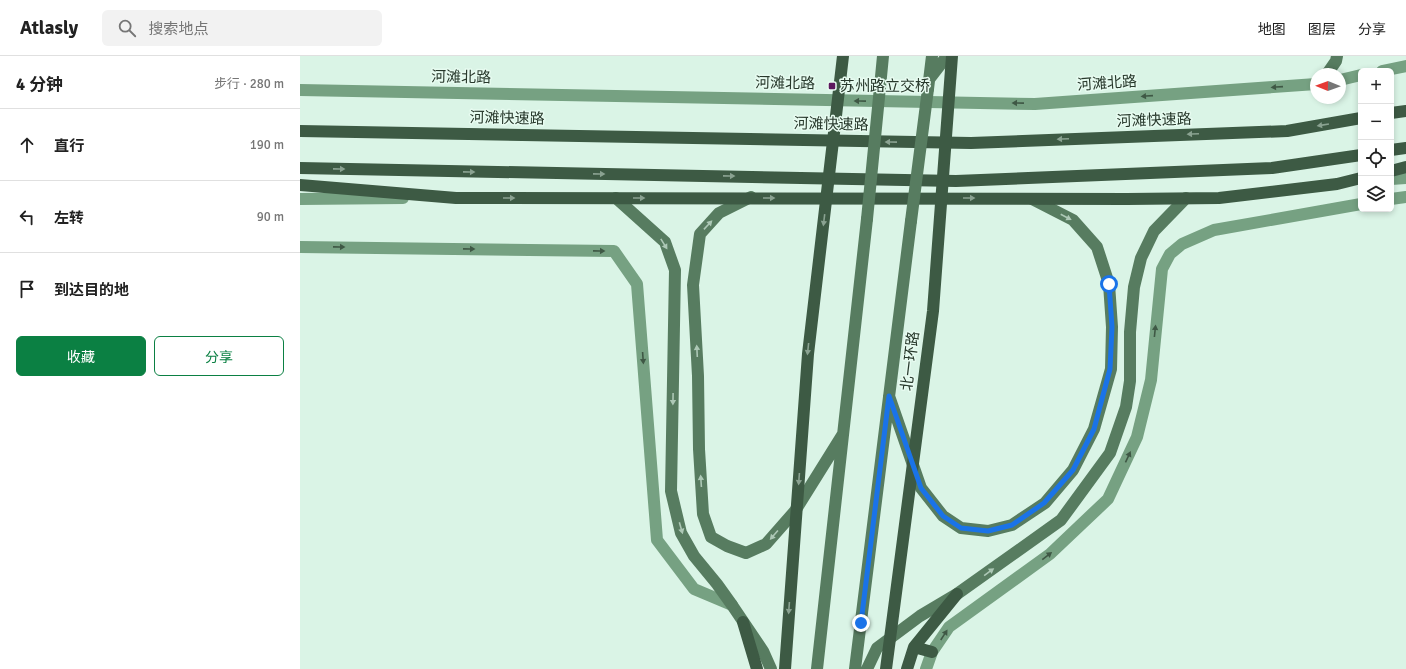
<!DOCTYPE html>
<html lang="zh">
<head>
<meta charset="utf-8">
<style>
	body { margin:0; font-family:Signika,"Noto Sans SC",sans-serif; background:#f2f2f2; color:#222 }
	.controls { position:absolute; right:12px; top:12px; display:grid; overflow:hidden; border-radius:6px; box-shadow:0 2px 6px #0003 }
	.controls button { width:36px; height:36px; display:grid; place-items:center; padding:0; border:0; border-bottom:1px solid #e0e0e0; background:#fff; color:#222; font:20px sans-serif }
	.compass { position:absolute; left:1010px; top:12px; width:36px; height:36px; border-radius:50%; background:#fff; box-shadow:0 2px 6px #0003; rotate:271deg }
	.stop { position:absolute; width:12px; height:12px; margin:-9px; border:3px solid #1a73e8; border-radius:50%; background:#fff }
	.stop.end { background:#1a73e8; border-color:#fff; box-shadow:0 1px 4px #0008 }
	.list { margin:0; padding:0; list-style:none }
	h2 { display:flex; justify-content:space-between; align-items:center; height:52px; margin:0; padding:0 16px; font-size:17px }
	h2 small { font-size:13px; font-weight:400; color:#767676 }
	.list li { display:grid; grid-template-columns:26px 1fr auto; gap:12px; align-items:center; box-sizing:border-box; height:72px; padding:0 16px; border-top:1px solid #e0e0e0 }
	.list b { display:block; font-size:15px; white-space:nowrap }
	.list em { font-size:13px; font-style:normal; color:#767676 }
	.actions { display:flex; gap:8px; padding:12px 16px }
	.actions a { flex:1; padding:9px 0; border:1px solid #0b8043; border-radius:6px; text-align:center; font-size:14px; color:#0b8043 }
	.actions .main { background:#0b8043; color:#fff }
	.icon { flex:none; width:22px; height:22px; fill:none; stroke:currentColor; stroke-width:2; stroke-linecap:round; stroke-linejoin:round }
	.map { position:relative; flex:none; width:1106px; height:613px; overflow:hidden }
	header { display:flex; align-items:center; gap:24px; box-sizing:border-box; height:56px; padding:0 20px; background:#fff; border-bottom:1px solid #e0e0e0 }
	header strong { font-size:19px }
	nav { display:flex; gap:22px; margin-inline-start:auto; font-size:14px }
	.search { width:280px; height:36px; background:#f2f2f2; display:flex; align-items:center; gap:10px; box-sizing:border-box; padding:0 14px; border-radius:6px; color:#767676; font-size:15px }
	main { display:flex }
	aside { flex:1; background:#fff }
	.map>svg:first-child { display:block }
	.lines { fill:none; stroke-linecap:round; stroke-linejoin:round }
	.secondary { stroke:#76a182; stroke-width:12 }
	.primary { stroke:#577c60; stroke-width:12 }
	.highway { stroke:#3d5a44; stroke-width:12 }
	.primary-bridge { stroke:#577c60; stroke-width:12 }
	.highway-bridge { stroke:#3d5a44; stroke-width:12 }
	.oneway { fill:#3f5845 }
	.oneway2 { fill:#8aa291 }
	.oneway3 { fill:#adc8b6 }
	.route { stroke:#1a73e8; stroke-width:5 }
	.poi-dot { fill:#5d185e; stroke:#e7fbf0; stroke-width:1.5 }
	.labels { text-anchor:middle; dominant-baseline:central; stroke-width:3; stroke-linejoin:round; paint-order:stroke }
	.street-label { font-size:15px; fill:#27382b; stroke:#e7fbf0 }
	.poi-label { font-size:15px; fill:#27382b; stroke:#e7fbf0; text-anchor:start }
</style>
</head>
<body>
<header>
<strong>Atlasly</strong>
<div class="search"><svg class="icon" aria-label="search" viewBox="0 0 24 24"><circle cx="10" cy="10" r="6"/><path d="M15 15l6 6"/></svg>搜索地点</div>
<nav><a>地图</a><a>图层</a><a>分享</a></nav>
</header>
<main>
<aside>
<h2>4 分钟<small>步行 · 280 m</small></h2>
<ul class="list">
<li><svg class="icon" aria-label="ahead" viewBox="0 0 24 24"><path d="M12 20V5M6 11l6-6 6 6"/></svg><div><b>直行</b></div><em>190 m</em></li>
<li><svg class="icon" aria-label="left" viewBox="0 0 24 24"><path d="M17 20v-9H6M10 6l-5 5 5 5"/></svg><div><b>左转</b></div><em>90 m</em></li>
<li><svg class="icon" aria-label="arrive" viewBox="0 0 24 24"><path d="M6 21V4h12l-3 4 3 4H6"/></svg><div><b>到达目的地</b></div></li>
</ul>
<div class="actions"><a class="main">收藏</a><a>分享</a></div>
</aside>
<div class="map">
<svg width="1106" height="613" viewBox="0 0 1106 613">
	<rect width="100%" height="100%" fill="#daf4e6"/>
	<g class="lines">
		<path class="secondary" d="M1082 15 1106 10
			M1040 24 1061 19
			M0 34 735 48 1016 28
			M1091 123 1106 122
			M0 143 103 142
			M1091 143 1106 141
			M0 191 314 195 337 228 357 484 394 533 432 549
			M626 613 632 596 649 571 750 498 808 443 837 381 851 324 862 213 870 198 882 188 914 174 1061 148"/>
		<path class="primary" d="M1027 18 1036 5 1037 0
			M630 22 647 0
			M580 31 583 0
			M628 33 632 0
			M451 141 419 157 400 178 393 229 398 320 399 393 403 458 411 481 427 490 446 497 466 488 495 455 543 378
			M316 142 365 186 375 214 371 435 381 477 394 500 417 528 432 549 463 595 471 613
			M589 340 621 432 643 460 661 472 688 475 712 469 745 447 773 414 794 373 811 313 812 271 809 228 797 191 773 164 732 143
			M517 613 567 163
			M555 613 611 165
			M567 613 577 592 620 560 657 538 761 464 810 397 826 351 830 325V276L834 231 841 202 854 175 886 142"/>
		<path class="highway" d="M1091 57 1106 55
			M0 75 671 87 987 75 1061 62
			M1091 94 1106 92
			M0 112 656 125 972 112 1061 99
			M1091 115 1106 111
			M0 129 156 142 827 143 919 142 1037 128 1061 122
			M443 566 457 613
			M614 591 632 596
			M607 613 614 591 657 538"/>
		<path class="primary-bridge" d="M567 163 580 31
			M611 165 628 33"/>
		<path class="highway-bridge" d="M485 613 508 298 543 0
			M586 613 633 255 652 0"/>
	</g>
	<defs><path id="oneway-solid" d="M-6-.8H1V-3.2L6.5 0L1 3.2V.8H-6Z"/></defs>
	<g class="oneway">
		<use href="#oneway-solid" transform="translate(977 31) rotate(176)"/>
		<use href="#oneway-solid" transform="translate(847 40) rotate(176)"/>
		<use href="#oneway-solid" transform="translate(560 45) rotate(-179)"/>
		<use href="#oneway-solid" transform="translate(718 47) rotate(-179)"/>
		<use href="#oneway-solid" transform="translate(39 191) rotate(1)"/>
		<use href="#oneway-solid" transform="translate(169 193) rotate(1)"/>
		<use href="#oneway-solid" transform="translate(299 195) rotate(1)"/>
		<use href="#oneway-solid" transform="translate(855 275) rotate(-84)"/>
		<use href="#oneway-solid" transform="translate(343 302) rotate(86)"/>
		<use href="#oneway-solid" transform="translate(828 401) rotate(-65)"/>
		<use href="#oneway-solid" transform="translate(747 500) rotate(-38)"/>
		<use href="#oneway-solid" transform="translate(644 579) rotate(-57)"/>
	</g>
	<g class="oneway2">
		<use href="#oneway-solid" transform="translate(1023 69) rotate(171)"/>
		<use href="#oneway-solid" transform="translate(893 78) rotate(178)"/>
		<use href="#oneway-solid" transform="translate(763 83) rotate(178)"/>
		<use href="#oneway-solid" transform="translate(591 86) rotate(-179)"/>
		<use href="#oneway-solid" transform="translate(39 113) rotate(1)"/>
		<use href="#oneway-solid" transform="translate(169 116) rotate(1)"/>
		<use href="#oneway-solid" transform="translate(299 118) rotate(1)"/>
		<use href="#oneway-solid" transform="translate(429 120) rotate(1)"/>
		<use href="#oneway-solid" transform="translate(209 142)"/>
		<use href="#oneway-solid" transform="translate(339 142)"/>
		<use href="#oneway-solid" transform="translate(469 142)"/>
		<use href="#oneway-solid" transform="translate(669 142)"/>
		<use href="#oneway-solid" transform="translate(524 164) rotate(97)"/>
		<use href="#oneway-solid" transform="translate(508 293) rotate(96)"/>
		<use href="#oneway-solid" transform="translate(499 423) rotate(94)"/>
		<use href="#oneway-solid" transform="translate(489 552) rotate(94)"/>
	</g>
	<g class="oneway3">
		<use href="#oneway-solid" transform="translate(766 161) rotate(28)"/>
		<use href="#oneway-solid" transform="translate(408 169) rotate(-47)"/>
		<use href="#oneway-solid" transform="translate(364 188) rotate(58)"/>
		<use href="#oneway-solid" transform="translate(397 295) rotate(-93)"/>
		<use href="#oneway-solid" transform="translate(373 343) rotate(91)"/>
		<use href="#oneway-solid" transform="translate(401 425) rotate(-94)"/>
		<use href="#oneway-solid" transform="translate(381 472) rotate(74)"/>
		<use href="#oneway-solid" transform="translate(474 479) rotate(131)"/>
		<use href="#oneway-solid" transform="translate(689 516) rotate(-36)"/>
	</g>
	<g class="lines">
		<path class="route" d="M561 567 589 340 621 432 643 460 661 472 688 475 712 469 744 447 773 414 794 373 810 313 812 271 809 228"/>
	</g>
	<rect class="poi-dot" x="528" y="26" width="8" height="8" rx="2"/>
	<g class="labels">
		<g class="street-label">
			<text transform="translate(161 21) rotate(1)">河滩北路</text>
			<text transform="translate(485 27) rotate(1)">河滩北路</text>
			<text transform="translate(807 27) rotate(-4)">河滩北路</text>
			<text transform="translate(207 62) rotate(1)">河滩快速路</text>
			<text transform="translate(854 64) rotate(-2)">河滩快速路</text>
			<text transform="translate(531 68) rotate(1)">河滩快速路</text>
			<text transform="translate(610 305) rotate(-83)">北一环路</text>
		</g>
		<g class="poi-label">
			<text x="540" y="30">苏州路立交桥</text>
		</g>
	</g>
</svg>
<div class="controls">
<button>+</button>
<button>−</button>
<button><svg class="icon" aria-label="locate" viewBox="0 0 24 24"><circle cx="12" cy="12" r="6"/><path d="M12 2v4M12 18v4M2 12h4M18 12h4"/></svg></button>
<button><svg class="icon" aria-label="layers" viewBox="0 0 24 24"><path d="M12 4l9 5-9 5-9-5zM3 14l9 5 9-5"/></svg></button>
</div>
<svg class="compass" viewBox="-18 -18 36 36"><path d="M0-13l5 13h-10z" fill="#e53935"/><path d="M0 13l5-13h-10z" fill="#767676"/></svg>
<div class="stop" style="left:809px;top:228px"></div>
<div class="stop end" style="left:561px;top:567px"></div>
</div>
</main>
</body>
</html>
